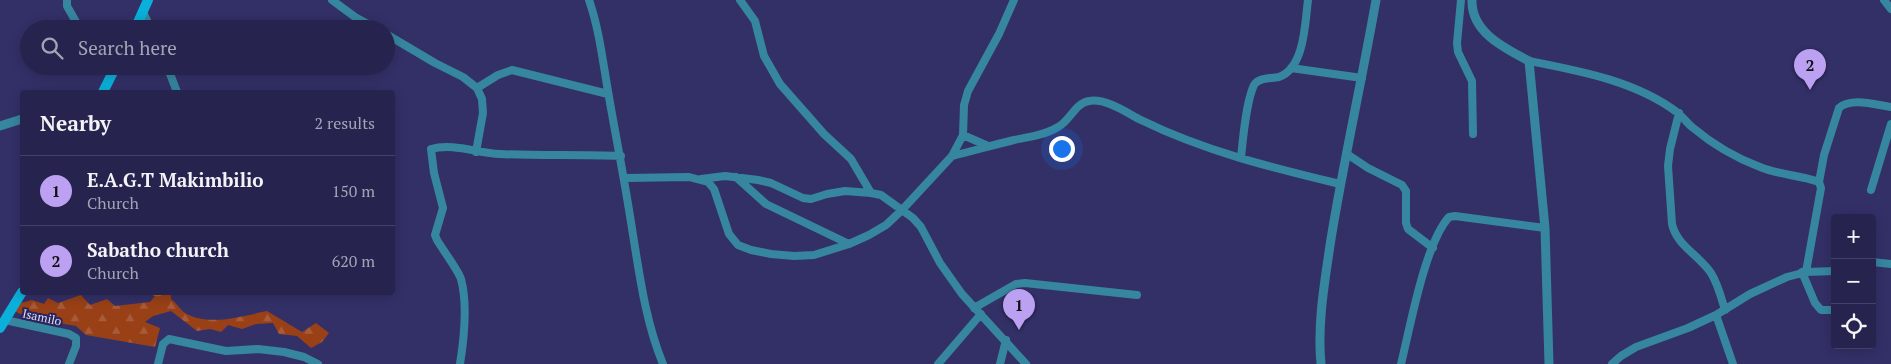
<!DOCTYPE html>
<html lang="en">
<head>
<meta charset="utf-8">
<style>
	body { margin:0; font-family:"PT Serif",serif; background:#323058; color:#f1f3f6 }
	.controls { position:absolute; right:15px; bottom:15px; display:grid; overflow:hidden; border-radius:5px; box-shadow:0 2px 12px #0003 }
	.controls button { width:45px; height:45px; display:grid; place-items:center; padding:0; border:0; border-bottom:1px solid #424166; background:#26244e; color:#f1f3f6; font:25px sans-serif }
	.you { position:absolute; left:1061px; top:148px; width:18px; height:18px; margin:-12px; border:4px solid #fff; border-radius:50%; background:#1a73e8; box-shadow:0 0 0 8px #1a73e833 }
	.badge { display:grid; place-items:center; width:32px; height:32px; border-radius:50%; background:#bca0f2; color:#111; font-size:16px; font-weight:700 }
	.pin { position:absolute; translate:-50% -41px; filter:drop-shadow(0 1px 2px #0008) }
	.pin::after { content:''; position:absolute; top:26px; width:18px; height:15px; background:inherit; clip-path:polygon(0 0,100% 0,50% 100%) }
	.list { margin:0; padding:0; list-style:none }
	h2 { display:flex; justify-content:space-between; align-items:center; height:65px; margin:0; padding:0 20px; font-size:21px }
	h2 small { font-size:16px; font-weight:400; color:#a4a4b6 }
	.list li { display:grid; grid-template-columns:32px 1fr auto; gap:15px; align-items:center; box-sizing:border-box; height:70px; padding:0 20px; border-top:1px solid #424166 }
	.list b { display:block; font-size:19px; white-space:nowrap }
	.list p { margin:0; font-size:16px; white-space:nowrap; color:#a4a4b6 }
	.list em { font-size:16px; font-style:normal; color:#a4a4b6 }
	.icon { flex:none; width:28px; height:28px; fill:none; stroke:currentColor; stroke-width:2; stroke-linecap:round; stroke-linejoin:round }
	.map { position:relative; flex:none; width:1891px; height:364px; overflow:hidden }
	.search { position:absolute; background:#26244e; box-shadow:0 2px 12px #0003; left:20px; top:20px; width:375px; height:55px; display:flex; align-items:center; gap:12px; box-sizing:border-box; padding:0 18px; border-radius:28px; color:#a4a4b6; font-size:19px }
	.panel { position:absolute; background:#26244e; box-shadow:0 2px 12px #0003; left:20px; top:90px; width:375px; height:205px; border-radius:5px }
	.map>svg:first-child { display:block }
	.forest { fill:url(#forest-firs) }
	.lines { fill:none; stroke-linecap:round; stroke-linejoin:round }
	.minor { stroke:#37869f; stroke-width:8 }
	.tertiary { stroke:#37869f; stroke-width:9 }
	.secondary { stroke:#0ab0d9; stroke-width:10 }
	.labels { text-anchor:middle; dominant-baseline:central; stroke-width:4; stroke-linejoin:round; paint-order:stroke }
	.street-label { font-size:12px; fill:#dddffb; stroke:#2a255c }
</style>
</head>
<body>
<div class="map">
<svg width="1891" height="364" viewBox="0 0 1891 364">
	<defs>
		<pattern id="forest-firs" width="22" height="20" patternUnits="userSpaceOnUse" patternTransform="scale(1.25)"><rect width="22" height="20" fill="#994016"/><path d="M5 1l3.5 6h-7zM16 11l3.5 6h-7z" fill="#a75b39"/></pattern>
	</defs>
	<rect width="100%" height="100%" fill="#333068"/>
	<path class="forest" d="M146 293H171V299C177 303 180 310 185 313 209 327 242 316 267 311L302 332 316 323 329 333 322 342 311 348 297 336 279 334 273 323 256 324 242 329 228 325 221 332 210 329 197 331 171 311 153 316 145 322 160 328 155 347 86 335 76 326 59 323 47 318H40L29 312 20 314 15 311 21 303 32 300 44 304 48 298 58 303 81 295 90 305 107 299 115 306 150 302 155 296Z"/>
	<g class="lines">
		<path class="minor" d="M67 0V6L80 29
			M332 0 355 17 377 29
			M589 0C600 32 603 64 609 97 617 143 626 188 633 235 640 278 646 323 663 364
			M740 0 755 21 764 56 780 84 824 134 851 159 871 193
			M1461 0 1457 43 1458 52 1472 81 1473 134
			M1884 0 1891 9
			M143 12 151 29
			M386 34 435 63 463 77 477 88 482 99 483 113 476 152
			M1529 61C1580 71 1636 81 1678 113 1683 117 1687 123 1692 127 1711 143 1736 158 1760 167 1779 175 1800 175 1819 182L1821 188 1806 272
			M167 66 177 92
			M1291 68 1362 78
			M477 88 498 75 512 70 608 94
			M1679 113 1670 149 1668 166 1672 224C1677 246 1699 255 1711 273 1718 284 1721 297 1725 310
			M963 135 988 146
			M1347 154 1368 168 1402 185 1406 191V223L1408 229 1433 248
			M952 156C973 151 993 145 1014 140 1029 137 1045 135 1058 127 1070 121 1075 103 1089 101 1106 98 1127 113 1141 120 1204 151 1273 168 1340 184
			M1241 158C1243 138 1246 102 1254 85 1259 77 1271 79 1279 77 1305 68 1305 22 1308 0
			M736 177 766 204 849 244
			M625 178 689 177 708 182 714 189 729 234 738 245 751 250 771 254 794 256 814 255 849 244 869 235 886 225 902 210 952 156 963 135 964 105 968 91 999 34 1014 0
			M701 179 725 176 758 180 771 183 803 198 811 199 827 194 845 191 871 193 881 195 913 218 921 227 940 263 962 294 1026 364
			M1819 182 1824 155 1839 108C1851 97 1876 105 1891 107
			M1871 190 1891 124
			M1872 262 1891 264
			M1802 272 1815 303 1821 310H1835
			M974 308 1016 284 1025 283 1137 295
			M1716 315 1733 364
			M5 320 69 334 76 338V346L69 364
			M158 364 163 344 169 339 226 351 258 349 284 352 304 357 318 364
			M460 364C464 339 468 305 461 279 458 270 443 250 437 240L435 235 443 208 434 173 431 149C453 143 477 153 500 154 540 156 580 154 621 156
			M938 364 981 314
			M1000 364 1006 340
			M1401 364C1410 328 1425 243 1449 217L1455 216 1545 228
			M1612 364 1621 356 1636 347 1688 328 1716 315 1750 294 1787 277 1806 272 1835 271"/>
		<path class="tertiary" d="M1472 0C1471 32 1504 48 1529 61L1545 228 1549 364
			M0 126 22 119
			M1321 364C1317 323 1325 280 1331 239 1344 159 1362 80 1376 0"/>
		<path class="secondary" d="M135 29 148 0
			M103 92 116 66
			M0 328 22 292"/>
	</g>
	<g class="labels">
		<g class="street-label">
			<text transform="translate(42 317) rotate(12)">Isamilo</text>
		</g>
	</g>
</svg>
<div class="controls">
<button>+</button>
<button>−</button>
<button><svg class="icon" aria-label="locate" viewBox="0 0 24 24"><circle cx="12" cy="12" r="6"/><path d="M12 2v4M12 18v4M2 12h4M18 12h4"/></svg></button>
</div>
<div class="you"></div>
<div class="pin badge" style="left:1019px;top:330px">1</div>
<div class="pin badge" style="left:1810px;top:90px">2</div>
<div class="search"><svg class="icon" aria-label="search" viewBox="0 0 24 24"><circle cx="10" cy="10" r="6"/><path d="M15 15l6 6"/></svg>Search here</div>
<section class="panel">
<h2>Nearby<small>2 results</small></h2>
<ul class="list">
<li><span class="badge">1</span><div><b>E.A.G.T Makimbilio</b><p>Church</p></div><em>150 m</em></li>
<li><span class="badge">2</span><div><b>Sabatho church</b><p>Church</p></div><em>620 m</em></li>
</ul>
</section>
</div>
</body>
</html>
